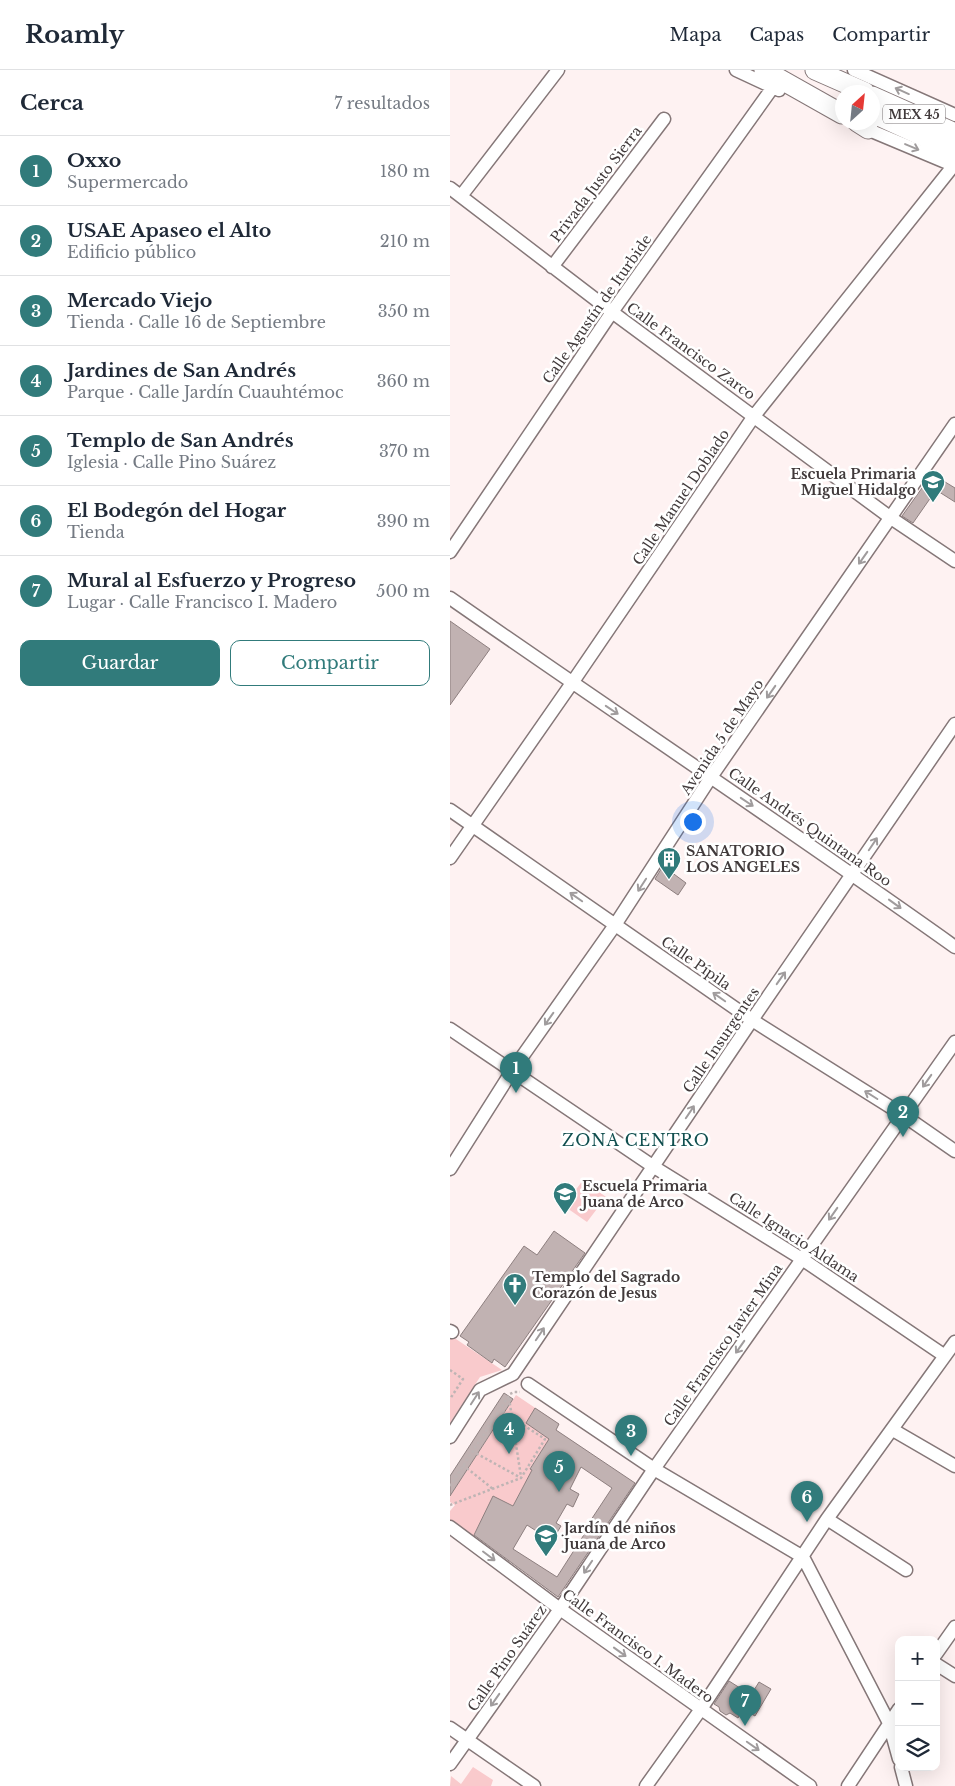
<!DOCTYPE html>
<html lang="es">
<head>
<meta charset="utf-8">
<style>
	body { margin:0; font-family:"Libre Baskerville",serif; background:#f2f2f3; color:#1f2937 }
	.controls { position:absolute; right:15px; bottom:15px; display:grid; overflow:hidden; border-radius:10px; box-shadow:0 5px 20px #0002 }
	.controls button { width:45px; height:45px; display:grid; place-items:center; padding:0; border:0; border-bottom:1px solid #e0e1e3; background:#fff; color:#1f2937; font:25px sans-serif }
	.compass { position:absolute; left:385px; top:15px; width:45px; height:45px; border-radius:50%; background:#fff; box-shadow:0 5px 20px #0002; rotate:27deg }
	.you { position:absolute; left:242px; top:751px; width:18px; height:18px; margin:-12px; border:4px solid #fff; border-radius:50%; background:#1a73e8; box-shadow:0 0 0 8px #1a73e833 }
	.badge { display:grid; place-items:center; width:32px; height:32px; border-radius:50%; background:#317b7b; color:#fff; font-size:16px; font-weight:700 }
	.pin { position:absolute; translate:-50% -41px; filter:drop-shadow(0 1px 2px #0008) }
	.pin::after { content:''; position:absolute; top:26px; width:18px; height:15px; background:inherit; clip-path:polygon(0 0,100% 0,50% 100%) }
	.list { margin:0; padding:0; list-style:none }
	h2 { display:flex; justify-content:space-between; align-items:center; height:65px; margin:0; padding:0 20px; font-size:21px }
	h2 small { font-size:16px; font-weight:400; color:#747a83 }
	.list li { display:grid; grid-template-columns:32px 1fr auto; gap:15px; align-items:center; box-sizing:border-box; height:70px; padding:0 20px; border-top:1px solid #e0e1e3 }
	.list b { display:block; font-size:19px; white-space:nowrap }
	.list p { margin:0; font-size:16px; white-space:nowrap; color:#747a83 }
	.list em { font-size:16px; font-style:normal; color:#747a83 }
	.actions { display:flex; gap:10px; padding:15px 20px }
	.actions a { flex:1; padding:11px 0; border:1px solid #317b7b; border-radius:10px; text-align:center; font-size:18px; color:#317b7b }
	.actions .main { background:#317b7b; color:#fff }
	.icon { flex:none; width:28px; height:28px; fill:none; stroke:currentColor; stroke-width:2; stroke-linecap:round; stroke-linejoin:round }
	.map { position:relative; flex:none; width:505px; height:1716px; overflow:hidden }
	header { display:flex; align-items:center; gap:30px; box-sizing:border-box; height:70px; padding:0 25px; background:#fff; border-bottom:1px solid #e0e1e3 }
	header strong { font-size:24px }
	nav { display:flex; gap:28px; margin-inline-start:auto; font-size:18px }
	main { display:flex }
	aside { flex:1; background:#fff }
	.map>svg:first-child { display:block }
	.green { fill:#f9cacc }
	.building { fill:#c1b2b2; stroke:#8d7f7f; fill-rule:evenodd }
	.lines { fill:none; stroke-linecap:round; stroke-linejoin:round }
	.minor-casing { stroke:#857778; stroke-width:15 }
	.highway-casing { stroke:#857778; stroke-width:21 }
	.path { stroke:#beb4b4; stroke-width:2.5; stroke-dasharray:2.5 2.5; stroke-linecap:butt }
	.minor { stroke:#fff; stroke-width:12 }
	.highway { stroke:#fff; stroke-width:19 }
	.oneway { stroke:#a09c9d }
	.labels { text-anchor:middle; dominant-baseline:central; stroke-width:5; stroke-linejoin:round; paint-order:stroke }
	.shield { fill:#fff; stroke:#7a7576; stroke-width:1 }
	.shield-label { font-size:12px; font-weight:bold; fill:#413a3b }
	.street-label { font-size:14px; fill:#413a3b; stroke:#fff }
	.poi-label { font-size:14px; font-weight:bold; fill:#413a3b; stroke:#fff; text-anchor:start }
	.quarter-label { font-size:16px; letter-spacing:1px; fill:#114f4f; stroke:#fff }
</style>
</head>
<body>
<header>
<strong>Roamly</strong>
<nav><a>Mapa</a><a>Capas</a><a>Compartir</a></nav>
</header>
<main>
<aside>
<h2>Cerca<small>7 resultados</small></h2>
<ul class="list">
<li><span class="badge">1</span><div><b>Oxxo</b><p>Supermercado</p></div><em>180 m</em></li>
<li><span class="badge">2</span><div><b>USAE Apaseo el Alto</b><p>Edificio público</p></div><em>210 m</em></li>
<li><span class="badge">3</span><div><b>Mercado Viejo</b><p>Tienda · Calle 16 de Septiembre</p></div><em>350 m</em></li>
<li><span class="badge">4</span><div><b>Jardines de San Andrés</b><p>Parque · Calle Jardín Cuauhtémoc</p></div><em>360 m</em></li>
<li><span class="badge">5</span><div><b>Templo de San Andrés</b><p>Iglesia · Calle Pino Suárez</p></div><em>370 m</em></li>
<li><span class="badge">6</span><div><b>El Bodegón del Hogar</b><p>Tienda</p></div><em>390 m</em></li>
<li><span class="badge">7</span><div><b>Mural al Esfuerzo y Progreso</b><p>Lugar · Calle Francisco I. Madero</p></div><em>500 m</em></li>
</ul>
<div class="actions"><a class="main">Guardar</a><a>Compartir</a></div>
</aside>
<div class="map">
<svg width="505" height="1716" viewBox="0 0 505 1716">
	<rect width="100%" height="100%" fill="#fef2f2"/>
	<path class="green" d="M133 1110 156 1127 137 1152 114 1136Z
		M0 1265 52 1300 30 1307 0 1353Z
		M66 1325 109 1354 80 1398 95 1407 89 1420 75 1413 63 1436 43 1427 22 1469 0 1455V1441L5 1435 0 1432V1426Z
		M23 1697 43 1710 41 1716H0L1 1706 11 1714Z"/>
	<path class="building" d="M482 404 505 418V432L486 420 463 453 452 446Z
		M0 551 40 579 0 635Z
		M213 796 236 813 228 825 205 809Z
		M104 1161 135 1183 55 1297 44 1289 42 1293 17 1275 19 1272 10 1266 74 1176 87 1185Z
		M54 1323 63 1329 0 1426V1406Z
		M85 1338 109 1354 106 1360 185 1413 108 1527 24 1465 43 1426 63 1436 82 1400 80 1399 99 1369 76 1353ZM131 1397 162 1418 135 1459 137 1460 107 1507 63 1479 77 1455 102 1471 111 1456 106 1453 117 1434 123 1437 129 1424 120 1419Z
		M279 1611 301 1625 309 1612 321 1619 305 1646 293 1639 288 1648 280 1643 276 1645 270 1641 269 1637 264 1634Z"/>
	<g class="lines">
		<g class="minor-casing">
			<path id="minor" d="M286 0 329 20
				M404 0 505 45
				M412 57 505 96
				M0 118 162 242 441 448 505 491
				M11 126 108 0
				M102 197 214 49
				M0 482 162 242 323 17
				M0 528C168 645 338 758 505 877
				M0 740 302 950 453 1045 505 1081
				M0 788 122 613 304 346 504 95
				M0 959 204 1097 352 1189 495 1286
				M0 1099 62 1001 165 855 261 707 505 354
				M0 1261 2 1262
				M63 1304 302 950 505 654
				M78 1314 204 1399 353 1487 439 1653 449 1689
				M443 1360 505 1396
				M0 1367 30 1320 63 1304
				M377 1449 456 1500
				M0 1457 110 1539 360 1716
				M486 1584 505 1557
				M486 1594 505 1606
				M0 1658 84 1716
				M0 1694 110 1539 204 1399 505 972
				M451 1697 456 1716
				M196 1716 251 1639 377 1449 505 1272
				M398 1716 449 1639"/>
		</g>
		<g class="highway-casing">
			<path id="highway" d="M314 0 392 44
				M365 0 415 22
				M422 26 505 63
				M422 43 505 81
				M407 52 418 59"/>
		</g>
		<path class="path" d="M0 1300 13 1309 0 1329
			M59 1328 71 1407
			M22 1381 71 1408
			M13 1395 43 1419
			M0 1416 60 1324 64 1322H70
			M0 1435 71 1408 95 1369 50 1340"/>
		<use href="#minor" class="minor"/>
		<use href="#highway" class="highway"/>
	</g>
	<defs><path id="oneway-shaft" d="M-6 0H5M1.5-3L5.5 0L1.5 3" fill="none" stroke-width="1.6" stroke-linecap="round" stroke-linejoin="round" transform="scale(1.25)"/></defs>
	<g class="oneway">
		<use href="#oneway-shaft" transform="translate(452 21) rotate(-156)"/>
		<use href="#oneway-shaft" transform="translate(462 77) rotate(23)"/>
		<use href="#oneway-shaft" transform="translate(413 488) rotate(125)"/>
		<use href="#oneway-shaft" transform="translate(321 622) rotate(125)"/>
		<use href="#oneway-shaft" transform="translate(162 640) rotate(34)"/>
		<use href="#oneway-shaft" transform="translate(297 732) rotate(34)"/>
		<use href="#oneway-shaft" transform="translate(423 774) rotate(-56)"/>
		<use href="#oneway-shaft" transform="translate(192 815) rotate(123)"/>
		<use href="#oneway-shaft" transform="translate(126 827) rotate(-145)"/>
		<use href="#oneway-shaft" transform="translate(445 834) rotate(36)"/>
		<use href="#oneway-shaft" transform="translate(331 908) rotate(-55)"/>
		<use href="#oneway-shaft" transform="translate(269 927) rotate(-145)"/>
		<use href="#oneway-shaft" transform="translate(99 949) rotate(125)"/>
		<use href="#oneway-shaft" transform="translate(477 1011) rotate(125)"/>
		<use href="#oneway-shaft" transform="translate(421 1025) rotate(-148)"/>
		<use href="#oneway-shaft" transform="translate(240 1042) rotate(-56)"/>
		<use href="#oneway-shaft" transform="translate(383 1144) rotate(125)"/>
		<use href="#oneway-shaft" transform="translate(90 1264) rotate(-56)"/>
		<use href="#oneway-shaft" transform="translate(290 1277) rotate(125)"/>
		<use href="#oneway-shaft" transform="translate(25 1328) rotate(-57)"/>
		<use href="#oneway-shaft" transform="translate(39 1486) rotate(37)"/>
		<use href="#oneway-shaft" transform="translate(138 1497) rotate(124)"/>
		<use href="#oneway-shaft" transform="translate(170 1582) rotate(36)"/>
		<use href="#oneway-shaft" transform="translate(45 1630) rotate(125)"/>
		<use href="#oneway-shaft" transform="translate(303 1676) rotate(35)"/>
	</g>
	<defs>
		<g id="school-pin" transform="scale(1.25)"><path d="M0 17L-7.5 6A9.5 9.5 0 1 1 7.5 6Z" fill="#317b7b" stroke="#fff"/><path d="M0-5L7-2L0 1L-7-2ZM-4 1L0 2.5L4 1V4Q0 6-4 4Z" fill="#fff"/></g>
		<g id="building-pin" transform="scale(1.25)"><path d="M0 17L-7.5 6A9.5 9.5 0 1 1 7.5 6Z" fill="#317b7b" stroke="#fff"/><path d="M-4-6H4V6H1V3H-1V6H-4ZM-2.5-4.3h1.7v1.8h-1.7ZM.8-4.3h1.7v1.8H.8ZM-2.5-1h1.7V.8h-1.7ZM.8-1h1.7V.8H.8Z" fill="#fff"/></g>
		<g id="church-pin" transform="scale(1.25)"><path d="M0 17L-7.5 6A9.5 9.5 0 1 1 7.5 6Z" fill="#317b7b" stroke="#fff"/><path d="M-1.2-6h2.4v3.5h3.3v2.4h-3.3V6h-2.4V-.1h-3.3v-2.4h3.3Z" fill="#fff"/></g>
	</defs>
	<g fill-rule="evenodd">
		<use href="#school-pin" x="483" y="412"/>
		<use href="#building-pin" x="219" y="789"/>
		<use href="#school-pin" x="115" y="1124"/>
		<use href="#church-pin" x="65" y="1215"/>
		<use href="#school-pin" x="96" y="1466"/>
	</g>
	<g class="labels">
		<rect class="shield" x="433" y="34.5" width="62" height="19" rx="4"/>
		<g class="shield-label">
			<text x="464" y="44">MEX 45</text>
		</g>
		<g class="street-label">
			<text transform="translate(146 114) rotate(-53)">Privada Justo Sierra</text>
			<text transform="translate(147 239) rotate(-55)">Calle Agustín de Iturbide</text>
			<text transform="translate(241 281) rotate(36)">Calle Francisco Zarco</text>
			<text transform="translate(231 427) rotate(-56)">Calle Manuel Doblado</text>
			<text transform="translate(272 667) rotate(-56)">Avenida 5 de Mayo</text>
			<text transform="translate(360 757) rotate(35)">Calle Andrés Quintana Roo</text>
			<text transform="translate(246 893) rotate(35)">Calle Pípila</text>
			<text transform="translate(271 970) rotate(-56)">Calle Insurgentes</text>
			<text transform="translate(344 1167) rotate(33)">Calle Ignacio Aldama</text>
			<text transform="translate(273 1275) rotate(-55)">Calle Francisco Javier Mina</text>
			<text transform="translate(188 1576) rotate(36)">Calle Francisco I. Madero</text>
			<text transform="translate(57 1588) rotate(-55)">Calle Pino Suárez</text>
		</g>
		<g class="poi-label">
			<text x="466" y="404" text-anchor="end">Escuela Primaria<tspan x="466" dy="16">Miguel Hidalgo</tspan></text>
			<text x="236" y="781">SANATORIO<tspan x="236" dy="16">LOS ANGELES</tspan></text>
			<text x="132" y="1116">Escuela Primaria<tspan x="132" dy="16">Juana de Arco</tspan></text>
			<text x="82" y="1207">Templo del Sagrado<tspan x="82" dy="16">Corazón de Jesus</tspan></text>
			<text x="114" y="1458">Jardín de niños<tspan x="114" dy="16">Juana de Arco</tspan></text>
		</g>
		<g class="quarter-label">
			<text x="186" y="1070">ZONA CENTRO</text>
		</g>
	</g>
</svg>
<div class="controls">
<button>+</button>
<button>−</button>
<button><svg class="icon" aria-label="layers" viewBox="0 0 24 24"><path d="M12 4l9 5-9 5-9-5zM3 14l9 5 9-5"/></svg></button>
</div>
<svg class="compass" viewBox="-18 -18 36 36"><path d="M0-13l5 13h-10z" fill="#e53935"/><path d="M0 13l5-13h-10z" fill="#747a83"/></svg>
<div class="you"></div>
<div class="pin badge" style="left:66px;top:1023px">1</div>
<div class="pin badge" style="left:453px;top:1067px">2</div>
<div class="pin badge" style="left:181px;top:1386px">3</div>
<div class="pin badge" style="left:59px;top:1384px">4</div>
<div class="pin badge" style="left:109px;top:1422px">5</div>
<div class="pin badge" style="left:357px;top:1452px">6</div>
<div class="pin badge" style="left:295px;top:1656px">7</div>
</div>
</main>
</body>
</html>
